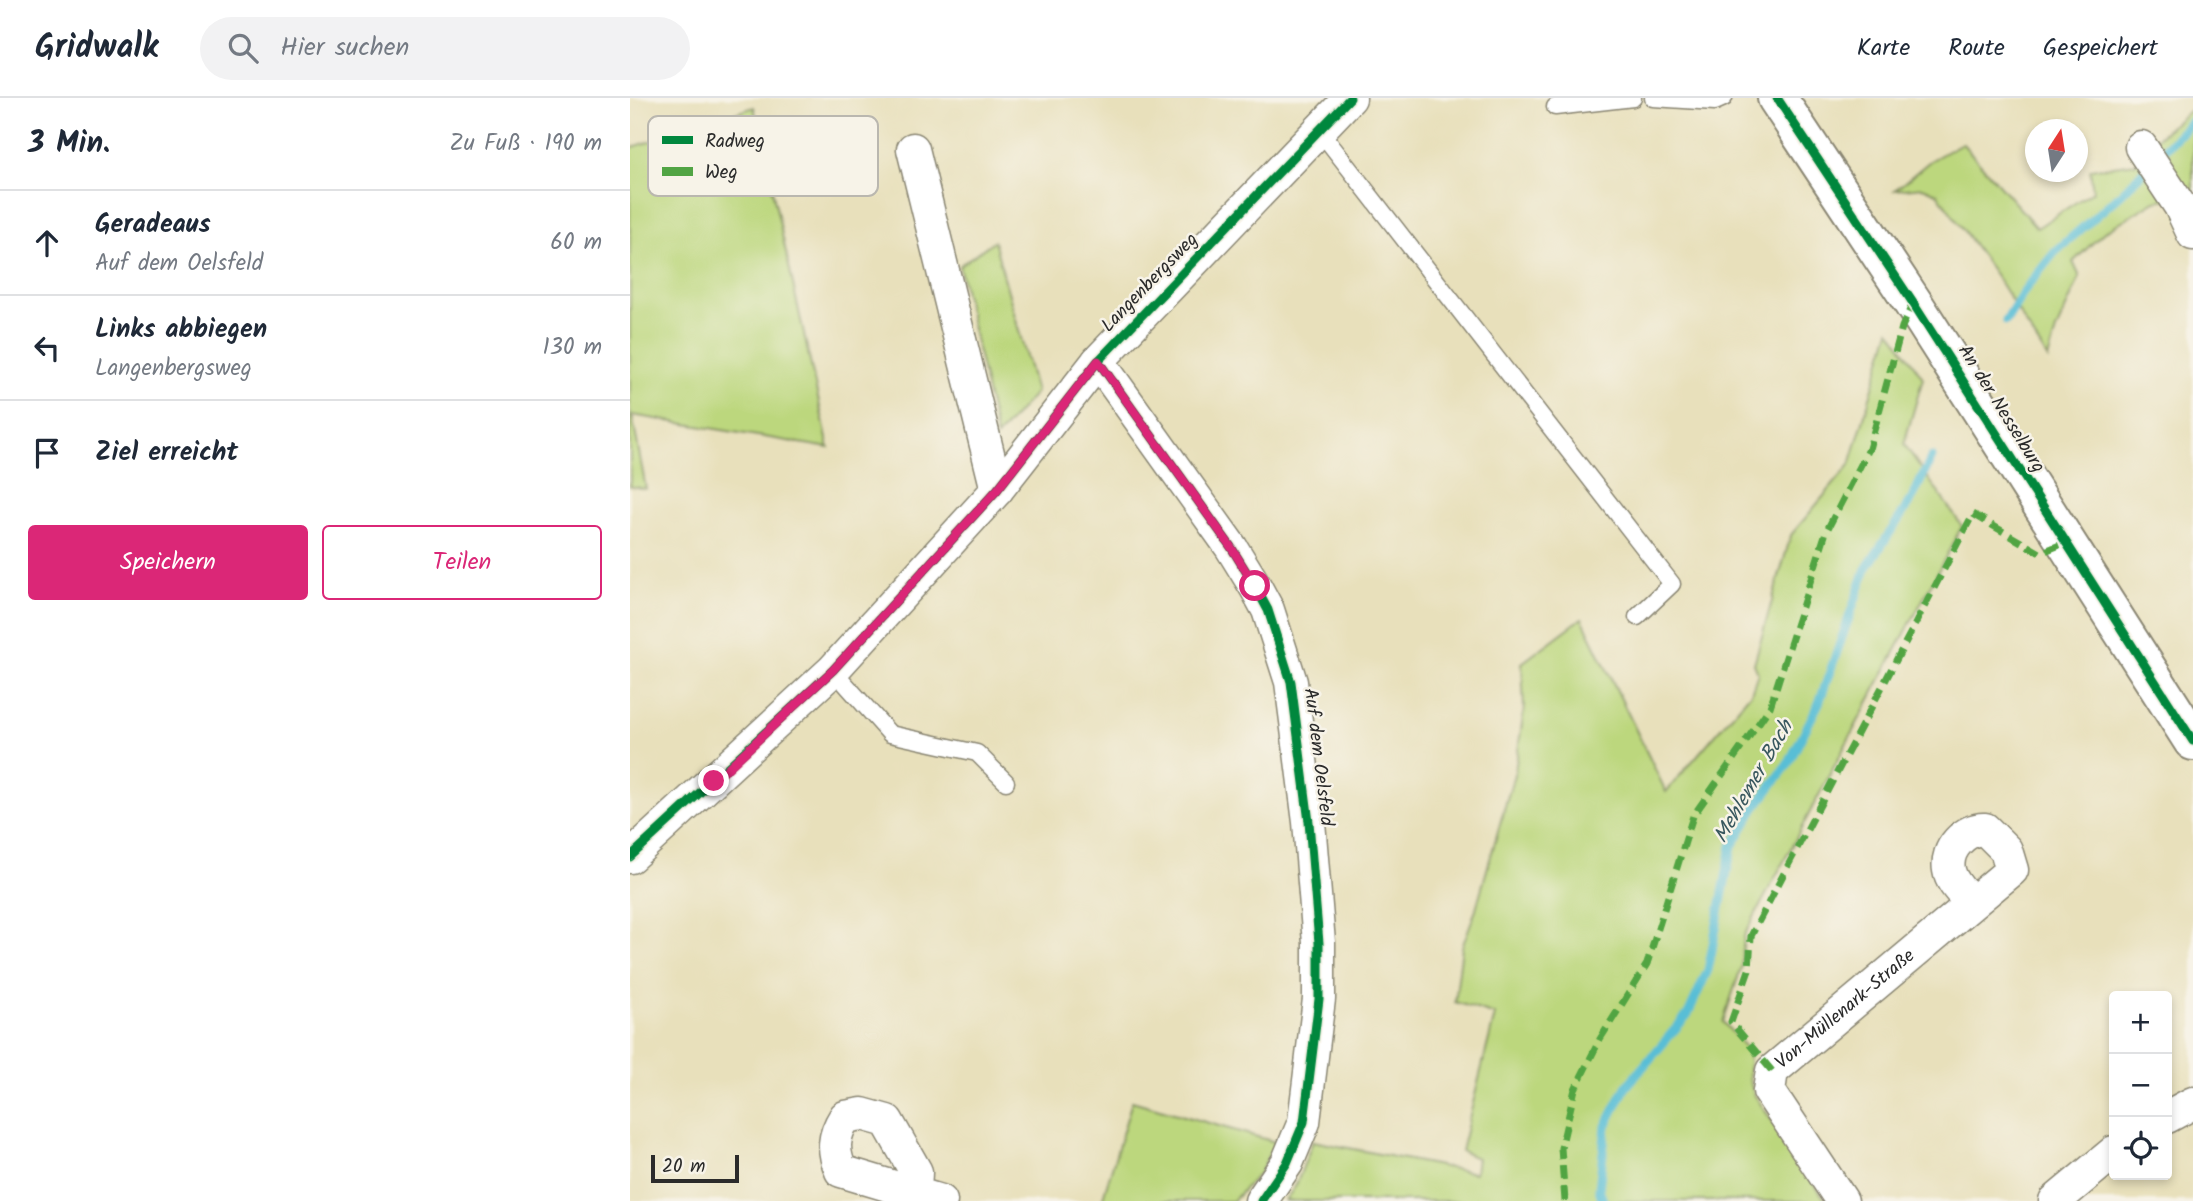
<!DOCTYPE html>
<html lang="de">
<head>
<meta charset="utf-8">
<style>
	body { margin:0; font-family:Kalam,sans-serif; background:#f2f2f3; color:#1f2937 }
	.controls { position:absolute; right:21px; bottom:21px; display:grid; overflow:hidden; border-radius:7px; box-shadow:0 4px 10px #0003 }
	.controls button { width:63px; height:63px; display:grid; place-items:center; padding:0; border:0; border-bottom:2px solid #e0e1e3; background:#fff; color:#1f2937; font:35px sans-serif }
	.compass { position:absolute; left:1395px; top:21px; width:63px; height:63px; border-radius:50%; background:#fff; box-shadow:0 4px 10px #0003; rotate:12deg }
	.scale { position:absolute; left:21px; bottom:18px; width:88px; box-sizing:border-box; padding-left:7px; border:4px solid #2b2b2b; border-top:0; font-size:19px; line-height:24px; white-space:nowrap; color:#2b2b2b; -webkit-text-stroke:5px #f7f3e8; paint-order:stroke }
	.stop { position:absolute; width:21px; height:21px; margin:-16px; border:5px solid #db2777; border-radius:50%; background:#fff }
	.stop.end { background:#db2777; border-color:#fff; box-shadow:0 2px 7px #0008 }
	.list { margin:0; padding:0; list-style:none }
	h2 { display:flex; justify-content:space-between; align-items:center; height:91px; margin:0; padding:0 28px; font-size:30px }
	h2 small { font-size:23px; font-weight:400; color:#747a83 }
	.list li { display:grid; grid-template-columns:46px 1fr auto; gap:21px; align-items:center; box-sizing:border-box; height:105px; padding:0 28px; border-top:2px solid #e0e1e3 }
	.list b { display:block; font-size:26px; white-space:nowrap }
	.list p { margin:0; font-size:23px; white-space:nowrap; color:#747a83 }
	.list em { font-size:23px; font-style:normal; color:#747a83 }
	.actions { display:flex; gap:14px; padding:21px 28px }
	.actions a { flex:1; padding:16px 0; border:2px solid #db2777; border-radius:7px; text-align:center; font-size:24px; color:#db2777 }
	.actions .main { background:#db2777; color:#fff }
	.icon { flex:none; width:38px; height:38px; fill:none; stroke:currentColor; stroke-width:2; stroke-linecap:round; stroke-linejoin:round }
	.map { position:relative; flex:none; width:1563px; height:1103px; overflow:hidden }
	header { display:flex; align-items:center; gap:42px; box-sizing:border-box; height:98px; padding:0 35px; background:#fff; border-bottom:2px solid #e0e1e3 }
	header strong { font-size:33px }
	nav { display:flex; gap:38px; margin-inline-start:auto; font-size:24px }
	.search { width:490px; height:63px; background:#f2f2f3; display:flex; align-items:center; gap:18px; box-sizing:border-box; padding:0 24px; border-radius:38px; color:#747a83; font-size:26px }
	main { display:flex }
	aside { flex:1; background:#fff }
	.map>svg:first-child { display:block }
	.green { fill:#bcd77d; stroke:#748154; stroke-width:2 }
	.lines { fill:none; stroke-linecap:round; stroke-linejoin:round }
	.stream { stroke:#58bed6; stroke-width:9 }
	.lane-casing { stroke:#8a8673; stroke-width:19 }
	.street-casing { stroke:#8a8673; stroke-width:35 }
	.secondary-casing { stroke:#8a8673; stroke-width:42 }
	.lane { stroke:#fff; stroke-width:16 }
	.street { stroke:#fff; stroke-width:32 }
	.secondary { stroke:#fff; stroke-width:38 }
	.quiet { stroke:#51a443; stroke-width:7; stroke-dasharray:14 7; stroke-linecap:butt }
	.cycleway-casing { stroke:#f7f3e8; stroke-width:13 }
	.cycleway { stroke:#00873e; stroke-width:9 }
	.route { stroke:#db2777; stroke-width:9 }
	.labels { text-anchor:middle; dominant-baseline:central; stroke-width:5; stroke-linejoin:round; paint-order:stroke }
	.street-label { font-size:19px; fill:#2b2b2b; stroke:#f7f3e8 }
	.water-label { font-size:21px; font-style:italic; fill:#38575e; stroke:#f7f3e8 }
	.key { fill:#f7f3e8; stroke:#bab7af; stroke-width:2 }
	.key-label { font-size:19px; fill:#2b2b2b }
</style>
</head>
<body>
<header>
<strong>Gridwalk</strong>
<div class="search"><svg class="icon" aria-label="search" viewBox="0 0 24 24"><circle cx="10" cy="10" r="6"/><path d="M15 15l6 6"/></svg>Hier suchen</div>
<nav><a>Karte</a><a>Route</a><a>Gespeichert</a></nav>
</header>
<main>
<aside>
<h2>3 Min.<small>Zu Fuß · 190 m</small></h2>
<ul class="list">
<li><svg class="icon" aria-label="ahead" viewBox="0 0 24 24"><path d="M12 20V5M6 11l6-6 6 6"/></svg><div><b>Geradeaus</b><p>Auf dem Oelsfeld</p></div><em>60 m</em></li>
<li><svg class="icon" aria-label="left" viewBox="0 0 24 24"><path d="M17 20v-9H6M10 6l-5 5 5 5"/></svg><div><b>Links abbiegen</b><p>Langenbergsweg</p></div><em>130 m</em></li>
<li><svg class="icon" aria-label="arrive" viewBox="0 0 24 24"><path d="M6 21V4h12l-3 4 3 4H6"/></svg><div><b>Ziel erreicht</b></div></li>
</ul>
<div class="actions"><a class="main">Speichern</a><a>Teilen</a></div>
</aside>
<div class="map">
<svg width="1563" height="1103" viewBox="0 0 1563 1103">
	<rect width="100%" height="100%" fill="#f7f3e8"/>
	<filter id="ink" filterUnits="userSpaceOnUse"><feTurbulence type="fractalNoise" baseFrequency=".0143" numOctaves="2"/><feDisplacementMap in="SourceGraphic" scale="14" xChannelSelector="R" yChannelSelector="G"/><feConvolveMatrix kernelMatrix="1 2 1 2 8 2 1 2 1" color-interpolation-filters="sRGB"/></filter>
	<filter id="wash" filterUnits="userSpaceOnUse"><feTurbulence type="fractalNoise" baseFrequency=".00686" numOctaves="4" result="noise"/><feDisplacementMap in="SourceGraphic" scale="28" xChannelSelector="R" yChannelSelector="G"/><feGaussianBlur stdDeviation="1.57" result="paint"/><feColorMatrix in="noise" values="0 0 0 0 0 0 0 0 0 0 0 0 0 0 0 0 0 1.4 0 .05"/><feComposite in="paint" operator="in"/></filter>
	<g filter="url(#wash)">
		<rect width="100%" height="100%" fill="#e8e0bb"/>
		<path class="green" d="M124 9 199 350 2 317 16 391 0 388V50Z
			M1563 10V97L1525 103 1474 134 1443 164 1450 179 1426 232 1418 261 1366 178 1307 95 1293 89 1265 92 1300 63 1332 45 1407 130 1463 93 1460 71 1506 65 1523 43Z
			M364 143 406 294 367 339 329 168Z
			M1260 232 1293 280 1274 346 1332 428 1114 838 1111 870 1093 924 1119 954V980L1124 996 1196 1103H655L666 1087 683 1043 845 1075 847 1060 831 1053 865 917 825 904 832 849 845 814 885 673 894 612 892 565 952 520 1036 694 1121 595 1128 575 1124 566 1161 437 1220 367Z
			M502 1003 645 1044 631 1073 603 1103H472Z"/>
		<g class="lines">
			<path class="stream" d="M1376 223 1396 190 1425 154 1492 95 1563 22
				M973 1103 969 1091 976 1028 996 989 1058 916 1078 872 1102 748 1125 710 1158 666 1189 605 1236 471 1282 401 1302 359"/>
		</g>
	</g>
	<g filter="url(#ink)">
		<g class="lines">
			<g class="lane-casing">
				<path id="lane" d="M1023 0 1085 4 1094 0
					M925 9 1003 0
					M690 33 1042 486 1007 519
					M203 572 260 636 347 655 376 684"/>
			</g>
			<g class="street-casing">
				<g id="street">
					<path d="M1511 49 1550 108 1563 136"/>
					<path d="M283 51 367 392"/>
					<path d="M468 263 601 449 625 488 638 512 661 584 679 724 689 845V901L674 1024 657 1065 631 1103"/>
					<path d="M0 759 203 572 367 392 468 263 720 0"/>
					<path d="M1537 1019 1563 1005"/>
					<path d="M285 1095 286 1074 257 1023 232 1016 215 1019C203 1038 202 1052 211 1073L311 1103"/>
					<path id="s1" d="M1212 1103 1139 993 1142 973 1382 772 1376 752 1355 731C1335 730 1315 751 1319 772 1321 785 1333 795 1341 805"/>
					<path d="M1425 1103 1484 1054"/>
				</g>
			</g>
			<g class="secondary-casing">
				<path id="secondary" d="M1147 0 1283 205 1563 643"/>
			</g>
			<use href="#lane" class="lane"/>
			<use href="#street" class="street"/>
			<use href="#secondary" class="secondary"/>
			<path class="quiet" d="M1142 973 1101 924 1119 872 1121 838 1343 416 1410 455 1435 445
				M935 1103 931 1050 945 991 970 941 1017 866 1063 718 1140 609 1196 434 1239 351 1272 229 1283 205"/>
			<g class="cycleway-casing">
				<path id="cycleway" d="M1147 0 1283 205 1563 643
					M468 263 601 449 625 488 638 512 661 584 679 724 689 845V901L674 1024 657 1065 631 1103
					M0 759 203 572 367 392 468 263 720 0"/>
			</g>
			<use href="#cycleway" class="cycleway"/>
		</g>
	</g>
	<g class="lines" filter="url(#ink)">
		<path class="route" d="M84 683 203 572 367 392 468 263 601 449 625 488"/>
	</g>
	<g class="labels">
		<g class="street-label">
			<text transform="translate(520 185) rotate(-46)">Langenbergsweg</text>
			<text transform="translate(1371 311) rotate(58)">An der Nesselburg</text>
			<text transform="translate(688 659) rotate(83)">Auf dem Oelsfeld</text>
			<text stroke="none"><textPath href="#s1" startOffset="248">Von-Müllenark-Straße</textPath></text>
		</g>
		<g class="water-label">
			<text transform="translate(1124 684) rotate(-60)">Mehlemer Bach</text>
		</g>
	</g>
	<rect x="18" y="18" width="230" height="80" rx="10" class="key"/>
	<rect x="32" y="38" width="31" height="8" fill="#00873e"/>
	<rect x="32" y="69" width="31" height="9" fill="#51a443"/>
	<g class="key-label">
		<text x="75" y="49">Radweg</text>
		<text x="75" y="80">Weg</text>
	</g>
</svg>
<div class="controls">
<button>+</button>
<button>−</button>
<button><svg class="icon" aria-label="locate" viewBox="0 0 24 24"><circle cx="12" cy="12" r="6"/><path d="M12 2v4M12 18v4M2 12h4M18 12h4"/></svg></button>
</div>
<svg class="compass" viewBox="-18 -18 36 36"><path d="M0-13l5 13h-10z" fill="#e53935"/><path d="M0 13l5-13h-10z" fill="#747a83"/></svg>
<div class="scale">20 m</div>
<div class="stop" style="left:625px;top:488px"></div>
<div class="stop end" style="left:84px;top:683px"></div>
</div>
</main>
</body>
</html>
